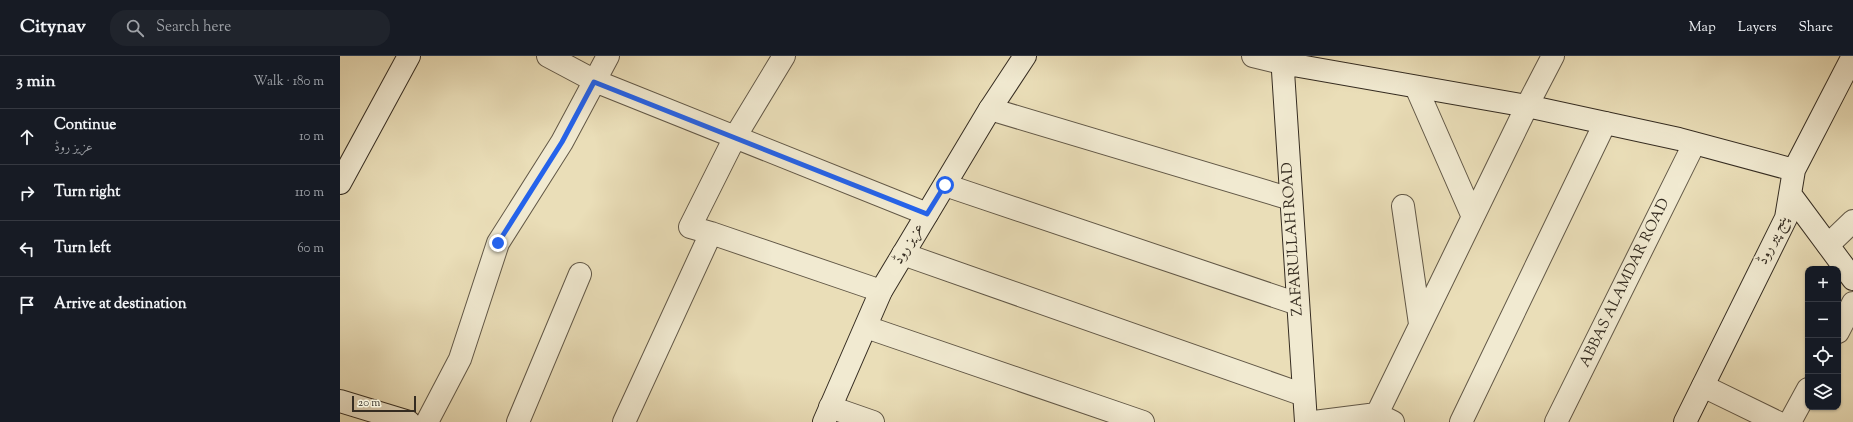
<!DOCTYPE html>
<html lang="en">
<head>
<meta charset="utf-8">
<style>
	body { margin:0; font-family:"Sorts Mill Goudy",Amiri,serif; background:#20242c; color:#f1f3f6 }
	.controls { position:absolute; right:12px; bottom:12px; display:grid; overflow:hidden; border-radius:8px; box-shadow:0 1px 3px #0004 }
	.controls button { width:36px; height:36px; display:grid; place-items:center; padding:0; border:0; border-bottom:1px solid #363941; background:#171b24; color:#f1f3f6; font:20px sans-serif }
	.scale { position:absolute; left:12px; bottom:10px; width:64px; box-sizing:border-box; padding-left:4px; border:2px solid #352c21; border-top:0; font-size:11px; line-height:14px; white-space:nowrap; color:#352c21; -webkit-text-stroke:3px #f1ead1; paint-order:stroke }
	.stop { position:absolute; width:12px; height:12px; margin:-9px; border:3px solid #2563eb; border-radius:50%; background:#fff }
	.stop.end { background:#2563eb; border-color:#fff; box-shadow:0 1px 4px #0008 }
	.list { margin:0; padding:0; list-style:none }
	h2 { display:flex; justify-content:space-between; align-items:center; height:52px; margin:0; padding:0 16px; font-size:17px }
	h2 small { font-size:13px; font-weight:400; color:#9ea1a6 }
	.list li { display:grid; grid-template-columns:26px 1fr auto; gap:12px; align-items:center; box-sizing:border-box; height:56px; padding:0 16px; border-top:1px solid #363941 }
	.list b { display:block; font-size:15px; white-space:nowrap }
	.list p { margin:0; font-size:13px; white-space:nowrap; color:#9ea1a6 }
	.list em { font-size:13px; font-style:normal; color:#9ea1a6 }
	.icon { flex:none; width:22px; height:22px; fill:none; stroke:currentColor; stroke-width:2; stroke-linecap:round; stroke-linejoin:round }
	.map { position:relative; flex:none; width:1513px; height:366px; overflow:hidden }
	header { display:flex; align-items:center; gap:24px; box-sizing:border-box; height:56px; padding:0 20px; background:#171b24; border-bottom:1px solid #363941 }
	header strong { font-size:19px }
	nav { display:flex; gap:22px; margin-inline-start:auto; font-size:14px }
	.search { width:280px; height:36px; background:#20242c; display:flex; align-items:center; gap:10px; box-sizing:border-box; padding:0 14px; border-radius:16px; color:#9ea1a6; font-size:15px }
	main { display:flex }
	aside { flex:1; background:#171b24 }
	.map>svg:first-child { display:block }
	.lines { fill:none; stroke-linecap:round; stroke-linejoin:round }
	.street-casing { stroke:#625847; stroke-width:24 }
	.secondary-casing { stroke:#352c21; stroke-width:24 }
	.street { stroke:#f1ead1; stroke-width:22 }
	.secondary { stroke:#f1ead1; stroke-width:22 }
	.route { stroke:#2563eb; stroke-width:5 }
	.labels { text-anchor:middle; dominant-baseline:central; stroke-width:3; stroke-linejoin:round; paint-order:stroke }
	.street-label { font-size:15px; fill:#352c21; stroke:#f1ead1 }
</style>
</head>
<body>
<header>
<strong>Citynav</strong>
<div class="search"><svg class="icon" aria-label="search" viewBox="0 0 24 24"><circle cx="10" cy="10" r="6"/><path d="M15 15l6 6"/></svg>Search here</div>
<nav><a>Map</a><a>Layers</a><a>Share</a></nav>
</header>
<main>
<aside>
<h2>3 min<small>Walk · 180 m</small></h2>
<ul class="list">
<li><svg class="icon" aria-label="ahead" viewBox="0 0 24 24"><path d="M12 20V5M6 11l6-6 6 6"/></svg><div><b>Continue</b><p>عزیز روڈ</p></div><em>10 m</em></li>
<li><svg class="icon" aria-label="right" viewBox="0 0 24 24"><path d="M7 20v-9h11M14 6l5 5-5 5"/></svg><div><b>Turn right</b></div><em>110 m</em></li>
<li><svg class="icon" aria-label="left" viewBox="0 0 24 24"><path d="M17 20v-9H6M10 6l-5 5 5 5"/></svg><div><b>Turn left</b></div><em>60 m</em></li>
<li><svg class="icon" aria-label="arrive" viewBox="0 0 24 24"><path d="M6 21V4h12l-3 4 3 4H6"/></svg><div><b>Arrive at destination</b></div></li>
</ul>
</aside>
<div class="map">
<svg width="1513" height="366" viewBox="0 0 1513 366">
	<rect width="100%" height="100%" fill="#eadeb8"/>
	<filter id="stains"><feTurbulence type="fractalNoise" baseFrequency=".005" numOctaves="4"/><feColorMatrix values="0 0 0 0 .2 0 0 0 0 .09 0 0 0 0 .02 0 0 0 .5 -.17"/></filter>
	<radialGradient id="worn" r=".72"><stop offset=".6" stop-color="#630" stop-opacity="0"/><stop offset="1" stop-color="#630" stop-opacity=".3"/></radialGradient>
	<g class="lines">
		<g class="street-casing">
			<path id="street" d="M208 0 255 25 587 158
				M913 0 942 7
				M1076 31 1133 161
				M650 53 951 143
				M605 129 958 248
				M1063 150 1080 268
				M371 177 541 235
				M1488 189 1513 165
				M563 198 964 339
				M526 271 803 366
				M1498 276 1513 247
				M1363 330 1437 366
				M490 351 533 366
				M1037 358 1187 50 1213 0
				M87 366 120 303 158 187 222 86 268 0
				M178 366 240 218
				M284 366 371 177 350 171 395 81 444 0
				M974 366 1037 358 1053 366
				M1121 366 1265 67
				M1216 366 1354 88
				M1450 366 1468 333"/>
		</g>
		<g class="secondary-casing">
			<path id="secondary" d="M942 0 966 366
				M942 7 1187 50 1339 83 1454 114
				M0 127 69 0
				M1450 138 1513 223
				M0 345 69 366
				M484 366 541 235 650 53 685 0
				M1345 366 1446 162 1454 114 1513 0"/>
		</g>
		<use href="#street" class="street"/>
		<use href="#secondary" class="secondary"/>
	</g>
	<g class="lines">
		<path class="route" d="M158 187 222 86 254 26 587 158 605 129"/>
	</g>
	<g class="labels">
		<g class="street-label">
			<text transform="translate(953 183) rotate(-94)">ZAFARULLAH ROAD</text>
			<text transform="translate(1433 184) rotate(-66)">پنج پیر روڈ</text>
			<text transform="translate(569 188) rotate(-59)">عزیز روڈ</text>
			<text transform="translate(1285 227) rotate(-64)">ABBAS ALAMDAR ROAD</text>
		</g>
	</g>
	<rect width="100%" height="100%" filter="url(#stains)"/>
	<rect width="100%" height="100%" fill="url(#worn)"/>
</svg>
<div class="controls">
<button>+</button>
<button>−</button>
<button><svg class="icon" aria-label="locate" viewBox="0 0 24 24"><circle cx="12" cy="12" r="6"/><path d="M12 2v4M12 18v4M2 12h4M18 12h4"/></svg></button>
<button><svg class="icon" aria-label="layers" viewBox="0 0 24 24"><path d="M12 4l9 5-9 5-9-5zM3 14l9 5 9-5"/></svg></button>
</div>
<div class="scale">20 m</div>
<div class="stop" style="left:605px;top:129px"></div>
<div class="stop end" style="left:158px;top:187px"></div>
</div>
</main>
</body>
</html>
